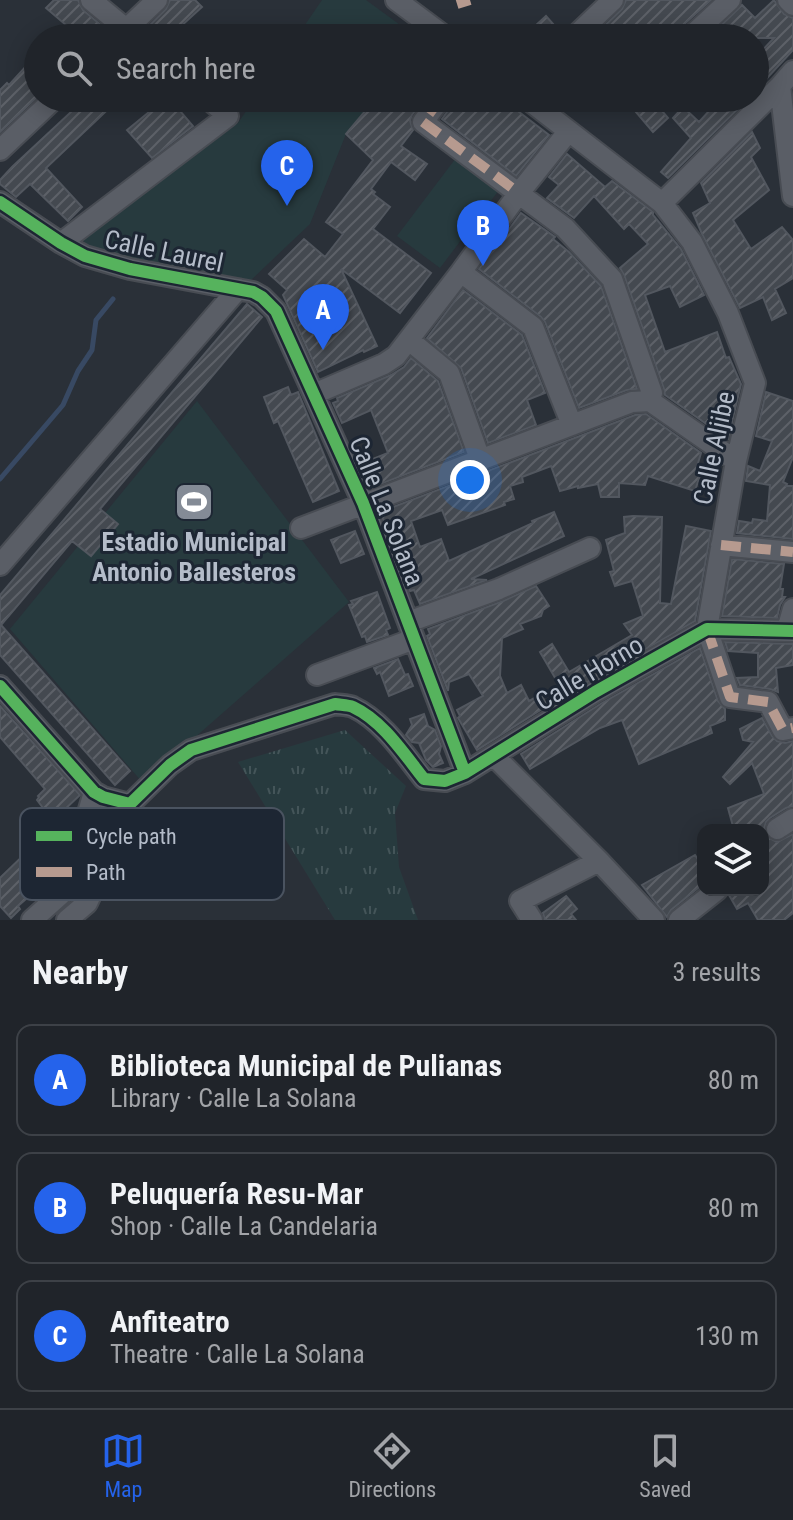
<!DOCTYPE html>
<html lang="en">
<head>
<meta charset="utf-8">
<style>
	body { margin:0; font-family:"Roboto Condensed",sans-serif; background:#282c32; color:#f1f3f6 }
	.controls { position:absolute; right:24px; bottom:24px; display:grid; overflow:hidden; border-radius:16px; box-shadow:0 4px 20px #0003 }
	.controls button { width:72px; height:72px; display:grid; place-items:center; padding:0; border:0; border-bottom:2px solid #3d4147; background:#20242a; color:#f1f3f6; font:40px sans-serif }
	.you { position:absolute; left:470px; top:480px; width:28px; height:28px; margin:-20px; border:6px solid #fff; border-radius:50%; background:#1a73e8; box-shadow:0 0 0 12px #1a73e833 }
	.badge { display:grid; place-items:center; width:52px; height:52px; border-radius:50%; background:#2563eb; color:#fff; font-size:26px; font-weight:700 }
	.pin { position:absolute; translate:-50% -66px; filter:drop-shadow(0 2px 4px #0008) }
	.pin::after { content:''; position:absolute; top:42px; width:28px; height:24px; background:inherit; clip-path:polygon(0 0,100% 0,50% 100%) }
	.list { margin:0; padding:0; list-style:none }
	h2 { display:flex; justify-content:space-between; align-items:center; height:104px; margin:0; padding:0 32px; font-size:34px }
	h2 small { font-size:26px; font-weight:400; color:#a2a4a8 }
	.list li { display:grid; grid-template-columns:52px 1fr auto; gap:24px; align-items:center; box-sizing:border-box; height:112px; margin:0 16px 16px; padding:0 16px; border:2px solid #3d4147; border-radius:16px }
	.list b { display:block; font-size:30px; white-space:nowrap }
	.list p { margin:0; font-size:26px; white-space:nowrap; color:#a2a4a8 }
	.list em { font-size:26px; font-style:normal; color:#a2a4a8 }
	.icon { flex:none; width:44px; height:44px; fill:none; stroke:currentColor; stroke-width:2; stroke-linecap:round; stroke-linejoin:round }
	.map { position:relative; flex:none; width:793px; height:920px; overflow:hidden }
	.search { position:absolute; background:#20242a; box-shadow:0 4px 20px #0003; left:24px; right:24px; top:24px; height:88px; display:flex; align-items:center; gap:20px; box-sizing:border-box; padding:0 28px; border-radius:44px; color:#a2a4a8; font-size:30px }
	.sheet { height:488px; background:#20242a }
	nav { display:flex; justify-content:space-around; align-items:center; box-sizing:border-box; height:112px; border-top:2px solid #3d4147; background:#20242a; font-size:22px; color:#a2a4a8 }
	nav a { display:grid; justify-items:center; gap:4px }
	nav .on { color:#2563eb }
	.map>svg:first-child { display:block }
	.grass { fill:url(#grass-tufts) }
	.green { fill:#273a3e }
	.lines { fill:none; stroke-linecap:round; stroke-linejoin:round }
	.stream { stroke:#384963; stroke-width:5 }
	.building { fill:url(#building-hatch); stroke:#52575f; stroke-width:2 }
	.minor-casing { stroke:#484c53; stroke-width:24 }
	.minor { stroke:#5a5e66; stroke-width:20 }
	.quiet { stroke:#b69a8f; stroke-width:10; stroke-dasharray:20 10; stroke-linecap:butt }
	.cycleway-casing { stroke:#1d2633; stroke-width:17 }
	.cycleway { stroke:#56b35d; stroke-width:12 }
	.labels { text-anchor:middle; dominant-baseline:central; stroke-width:6; stroke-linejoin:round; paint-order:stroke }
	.street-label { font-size:26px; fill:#b4bcc9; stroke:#1d2633 }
	.poi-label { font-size:26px; font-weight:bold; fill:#b4bcc9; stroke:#1d2633 }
	.key { fill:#1d2633; stroke:#4a5360; stroke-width:2 }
	.key-label { font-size:22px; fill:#b4bcc9 }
</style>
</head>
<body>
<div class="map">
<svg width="793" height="920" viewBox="0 0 793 920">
	<defs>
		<pattern id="grass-tufts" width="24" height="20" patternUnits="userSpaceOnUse" patternTransform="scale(2)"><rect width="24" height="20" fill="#273a3e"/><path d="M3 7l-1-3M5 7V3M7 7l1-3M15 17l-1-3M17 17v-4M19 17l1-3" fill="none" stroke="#445559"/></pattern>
		<pattern id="building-hatch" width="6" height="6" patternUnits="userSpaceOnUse" patternTransform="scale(2)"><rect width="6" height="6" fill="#444950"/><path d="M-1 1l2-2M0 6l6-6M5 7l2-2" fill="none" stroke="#5d6168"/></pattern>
	</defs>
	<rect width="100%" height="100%" fill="#2a3038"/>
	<path class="grass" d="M345 730 406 786 395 813 399 867 418 920H335L238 762Z"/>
	<path class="green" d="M322 0H366L418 38H296Z
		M255 98H376L346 134 310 224 251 280 106 253 84 243V239L238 123Z
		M456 158 499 190 440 268 397 236Z
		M197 401 349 602 143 783 10 629Z"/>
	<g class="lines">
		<path class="stream" d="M0 479 63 405 78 371 92 350 96 320 113 299"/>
	</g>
	<path class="building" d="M54 0H78L83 10 107 30 104 37 55 38 66 25 46 8Z
		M170 0H195L202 7 168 38H155L146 29 166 9Z
		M626 0H711L680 28 676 38H592L622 9Z
		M774 0 784 14 793 18V50L755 91V58L774 38H708L742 5 755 18Z
		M546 16 561 33 560 38H531L539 31 535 26Z
		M38 53V96L0 132V90L7 83 9 85Z
		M86 98H120L46 168 82 207 68 221 30 184 16 197 0 184V180L12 167Z
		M137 98H169L193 126 152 158 127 130 149 112Z
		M376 98H425L412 115 410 121 413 130 401 146 427 164 415 180 391 162 371 189 375 192 373 194 390 207 373 229 431 273 400 313 341 269 377 346 364 352 363 350 318 372 283 295 287 290 269 274 304 239 325 257 343 234 326 222 373 160 346 134Z
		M454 98H501L549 135 516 176 442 119 451 106Z
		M624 98H651L668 118 653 132Z
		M721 98H749L668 178 661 172 691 138 673 118 683 107 699 122Z
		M752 132 760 148 751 157 769 190 733 220 751 249 782 227 793 240V278L775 289 786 313 772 320 763 297 740 308 702 234 693 213 710 203 701 183Z
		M567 154 605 187 612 181 653 212V215L681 249 704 295 680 307 670 286 645 295 665 352 717 332 726 358 729 357 741 384 728 439 665 395 664 389 624 275 620 268 648 244 629 224 624 229 594 196 574 218 547 198 559 185 549 177Z
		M521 213 555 237 553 239 569 252 601 286 637 389 627 390 579 408 545 322 541 317 479 269Z
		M463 290 522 335 545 393 527 400 536 425 488 443 461 368 427 338Z
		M247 304 262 317 100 509 118 524 91 556 72 541 1 625 130 771 115 785 0 655V595Z
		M411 358 438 381 464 452 370 488 360 464 388 453 371 410 342 423 333 403 338 401 337 398 391 375 404 367Z
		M288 387 291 395 298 392 339 491 313 502 278 421 274 423 264 397Z
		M766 392 793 401V457L783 482 787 484 786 486H793V539L737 533 739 521 752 523 753 519 767 521 770 485 746 481 748 466 760 471 772 441 756 436Z
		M646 414 701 453 696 470 701 472 695 491 648 476 645 485 619 483V497H601L598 484 578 488V486L560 491 551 466 522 477 523 482 510 486 514 499 504 502 505 505 448 525 442 510 411 521 420 547 441 539 449 561 533 523 532 521 554 512 564 536 471 579 487 580 420 604 414 590 410 591 397 555H398L380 512 635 415Z
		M633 516 662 517 660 603 671 604 686 526 711 531 695 621 577 688 570 676 558 683 540 652 552 644 569 672 632 635 624 624 643 616 632 581 615 586 610 572 614 571 606 540 625 533 624 517Z
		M355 531 364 554 341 563 331 540Z
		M732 559 784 564 780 589H783L782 597H785L780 605 777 618 722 616Z
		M536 586 549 606 543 610 541 616 520 624 523 629 502 638 500 676 507 693 521 685 529 701 541 694 547 706 477 750 458 718 460 716 457 710 483 696 469 674 449 682 448 691 427 636 430 634 428 629 503 601Z
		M377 592 390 628 386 630 388 635 367 642 365 636 362 637 349 605 353 604 351 601Z
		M725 642 793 644V665L776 668 778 692 770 689 740 685 737 678 758 677V653L728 651Z
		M700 648 718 701 725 709V720L710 726 712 733 639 764 622 720 600 728 530 769 521 754 602 703Z
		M398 659 405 675 408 674 413 686 389 696 380 672 377 674 374 668Z
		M0 706 80 795 62 812 67 817 59 825 66 834 46 851 54 860 45 867 52 876 18 906 20 909 11 918 0 906V878L29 850 22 842 37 828 30 822 43 808 37 800 39 797 38 796 45 789 0 737Z
		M424 714 428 726 435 730 441 746 439 754 443 763 433 767 426 760 419 743 412 742 406 735 412 725 410 719Z
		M762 718 772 736 777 741 785 743 793 741V806L786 808 770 818 766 822 764 829 766 836 777 842 793 834V913L784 920H758L748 903 737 909 729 895 730 890H763V830H734L728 808 764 794 752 763 730 784 723 777 753 742 743 740 740 729Z
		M695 855 703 867V884L671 910 667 917 642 885Z
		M566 896 577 909 571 914 576 920H545L543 913Z"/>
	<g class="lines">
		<g class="minor-casing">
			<path id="minor" d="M91 0 137 38
				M396 0 447 38
				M788 0 793 5
				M117 38 157 0
				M573 38 613 0
				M689 38 730 0
				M780 86 793 196
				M441 98 423 122 565 228 612 279 652 393 650 401
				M526 98 662 203 692 242 728 313 755 383 736 461 707 629 730 697 768 702 783 730 793 728
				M0 150 55 98
				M0 202 61 243 85 256 130 269 253 292 262 297 276 311 363 503 465 773
				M662 203 780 86 793 71
				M61 243 228 116 207 98
				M461 272 533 327 572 425
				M409 340 449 373 480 459
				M314 394 384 364 396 356 461 272 519 193 568 132
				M650 401 736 461
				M301 528 632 402 650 401
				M721 545 793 552
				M0 565 238 289
				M408 622 499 589 590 548
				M787 630 793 609
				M317 675 414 639
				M0 686 94 792 103 797 130 804 170 765 191 750 335 704C341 705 348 705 353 707 383 721 404 754 424 779L445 781 465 773 595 692 707 629 793 631
				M494 756 599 861 654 920
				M777 829 793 819
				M32 920 60 895 68 882 94 792
				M67 920 87 903 95 886 112 827 130 804
				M532 920 520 901 599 861
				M679 920 717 890"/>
		</g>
		<use href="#minor" class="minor"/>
		<path class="quiet" d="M457 4 470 0
			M441 98 423 122 519 193
			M721 545 793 552
			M707 629 730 697 768 702 783 730 793 728"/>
		<g class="cycleway-casing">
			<path id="cycleway" d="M0 202 61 243 85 256 130 269 253 292 262 297 276 311 363 503 465 773
				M0 686 94 792 103 797 130 804 170 765 191 750 335 704C341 705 348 705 353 707 383 721 404 754 424 779L445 781 465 773 595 692 707 629 793 631"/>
		</g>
		<use href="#cycleway" class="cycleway"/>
	</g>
	<defs>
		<g id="stadium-square" transform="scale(2)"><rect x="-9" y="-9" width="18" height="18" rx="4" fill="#848b96" stroke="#1d2633"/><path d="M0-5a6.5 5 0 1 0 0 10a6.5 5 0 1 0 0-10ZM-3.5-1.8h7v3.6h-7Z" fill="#fff"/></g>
	</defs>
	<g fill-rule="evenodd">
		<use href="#stadium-square" x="194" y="502"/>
	</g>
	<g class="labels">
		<g class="street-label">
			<text transform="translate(164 251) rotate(12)">Calle Laurel</text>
			<text transform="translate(714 448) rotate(-78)">Calle Aljibe</text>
			<text transform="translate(387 511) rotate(68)">Calle La Solana</text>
			<text transform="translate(589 673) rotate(-31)">Calle Horno</text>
		</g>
		<g class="poi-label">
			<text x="194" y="542">Estadio Municipal<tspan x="194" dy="30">Antonio Ballesteros</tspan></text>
		</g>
	</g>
	<rect x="20" y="808" width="264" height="92" rx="12" class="key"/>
	<rect x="36" y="831" width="36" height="10" fill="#56b35d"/>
	<rect x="36" y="867" width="36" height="10" fill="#b69a8f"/>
	<g class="key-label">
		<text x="86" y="844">Cycle path</text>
		<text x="86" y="880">Path</text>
	</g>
</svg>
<div class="controls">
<button><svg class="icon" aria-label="layers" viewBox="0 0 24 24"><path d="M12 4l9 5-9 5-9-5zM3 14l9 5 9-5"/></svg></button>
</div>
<div class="you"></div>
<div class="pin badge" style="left:323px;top:350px">A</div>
<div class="pin badge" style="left:483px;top:266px">B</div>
<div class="pin badge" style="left:287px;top:206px">C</div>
<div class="search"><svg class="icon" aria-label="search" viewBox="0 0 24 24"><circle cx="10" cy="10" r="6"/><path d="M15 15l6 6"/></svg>Search here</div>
</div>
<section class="sheet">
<h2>Nearby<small>3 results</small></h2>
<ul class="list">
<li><span class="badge">A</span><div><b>Biblioteca Municipal de Pulianas</b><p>Library · Calle La Solana</p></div><em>80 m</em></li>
<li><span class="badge">B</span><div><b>Peluquería Resu-Mar</b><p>Shop · Calle La Candelaria</p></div><em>80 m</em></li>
<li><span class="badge">C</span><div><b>Anfiteatro</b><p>Theatre · Calle La Solana</p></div><em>130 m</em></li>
</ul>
</section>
<nav>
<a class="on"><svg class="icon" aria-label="map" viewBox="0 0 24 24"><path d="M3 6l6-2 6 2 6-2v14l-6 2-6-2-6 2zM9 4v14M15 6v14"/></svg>Map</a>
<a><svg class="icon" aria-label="directions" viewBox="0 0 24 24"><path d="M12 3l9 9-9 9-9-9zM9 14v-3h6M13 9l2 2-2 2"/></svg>Directions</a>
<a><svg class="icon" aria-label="saved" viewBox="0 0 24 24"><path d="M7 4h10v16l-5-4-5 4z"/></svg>Saved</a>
</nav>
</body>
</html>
